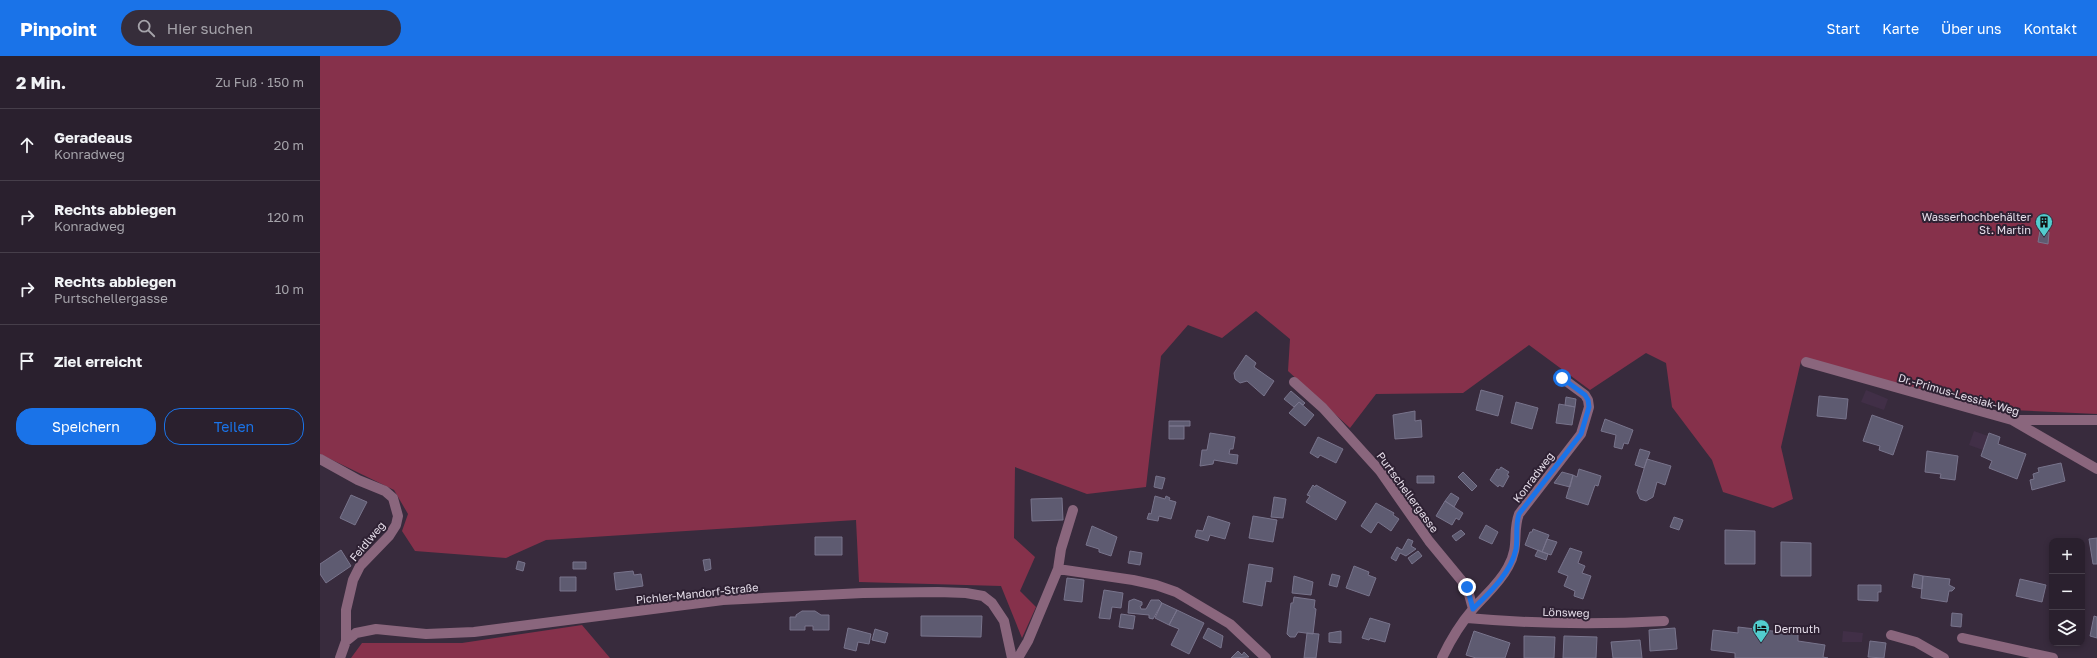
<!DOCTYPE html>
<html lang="de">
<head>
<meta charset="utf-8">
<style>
	body { margin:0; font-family:"Golos Text",sans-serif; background:#362d3a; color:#f1f3f6 }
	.controls { position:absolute; right:12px; bottom:12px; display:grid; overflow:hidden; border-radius:8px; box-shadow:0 2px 6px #0003 }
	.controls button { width:36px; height:36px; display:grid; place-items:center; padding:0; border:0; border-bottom:1px solid #463e4a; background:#2a202e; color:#f1f3f6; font:20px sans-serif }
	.stop { position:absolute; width:12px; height:12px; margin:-9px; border:3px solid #1a73e8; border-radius:50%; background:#fff }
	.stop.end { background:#1a73e8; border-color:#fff; box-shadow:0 1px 4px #0008 }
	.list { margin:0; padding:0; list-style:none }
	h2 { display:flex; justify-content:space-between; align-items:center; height:52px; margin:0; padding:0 16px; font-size:17px }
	h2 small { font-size:13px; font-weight:400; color:#a5a3aa }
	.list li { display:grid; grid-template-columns:26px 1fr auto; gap:12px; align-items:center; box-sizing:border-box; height:72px; padding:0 16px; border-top:1px solid #463e4a }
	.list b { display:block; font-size:15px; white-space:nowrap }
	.list p { margin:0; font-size:13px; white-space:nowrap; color:#a5a3aa }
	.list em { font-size:13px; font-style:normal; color:#a5a3aa }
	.actions { display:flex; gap:8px; padding:12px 16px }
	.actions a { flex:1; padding:9px 0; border:1px solid #1a73e8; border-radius:16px; text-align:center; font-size:14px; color:#1a73e8 }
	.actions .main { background:#1a73e8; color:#fff }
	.icon { flex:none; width:22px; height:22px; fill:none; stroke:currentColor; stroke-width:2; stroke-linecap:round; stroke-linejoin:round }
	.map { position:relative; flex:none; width:1777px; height:602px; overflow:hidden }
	header { display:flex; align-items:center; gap:24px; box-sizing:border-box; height:56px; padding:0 20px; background:#1a73e8; color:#fff }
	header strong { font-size:19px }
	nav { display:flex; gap:22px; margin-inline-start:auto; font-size:14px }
	.search { width:280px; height:36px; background:#362d3a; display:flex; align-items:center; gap:10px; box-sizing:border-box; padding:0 14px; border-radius:22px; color:#a5a3aa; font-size:15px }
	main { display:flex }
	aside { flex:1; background:#2a202e }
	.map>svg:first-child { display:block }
	.built { fill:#412f47 }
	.green { fill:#86314b }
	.building { fill:#5e5b71; stroke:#78748c }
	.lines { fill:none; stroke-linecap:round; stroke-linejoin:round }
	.minor { stroke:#8a667d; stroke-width:10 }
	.route { stroke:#1a73e8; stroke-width:5 }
	.labels { text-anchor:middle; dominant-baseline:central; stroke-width:4; stroke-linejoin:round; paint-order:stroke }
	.poi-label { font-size:11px; fill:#e6deea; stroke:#2e2133; text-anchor:end }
	.street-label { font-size:11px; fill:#e6deea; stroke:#2e2133 }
</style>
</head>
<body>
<header>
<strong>Pinpoint</strong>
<div class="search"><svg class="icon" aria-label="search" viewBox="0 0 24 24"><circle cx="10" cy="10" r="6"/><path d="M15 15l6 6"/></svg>Hier suchen</div>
<nav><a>Start</a><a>Karte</a><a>Über uns</a><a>Kontakt</a></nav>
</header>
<main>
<aside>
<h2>2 Min.<small>Zu Fuß · 150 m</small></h2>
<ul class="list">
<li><svg class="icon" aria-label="ahead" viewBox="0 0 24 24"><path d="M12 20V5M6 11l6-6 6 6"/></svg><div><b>Geradeaus</b><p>Konradweg</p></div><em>20 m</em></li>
<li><svg class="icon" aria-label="right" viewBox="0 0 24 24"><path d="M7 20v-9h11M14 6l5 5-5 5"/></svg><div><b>Rechts abbiegen</b><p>Konradweg</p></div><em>120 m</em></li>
<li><svg class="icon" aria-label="right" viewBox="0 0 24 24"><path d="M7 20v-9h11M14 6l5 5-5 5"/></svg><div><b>Rechts abbiegen</b><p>Purtschellergasse</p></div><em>10 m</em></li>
<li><svg class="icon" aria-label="arrive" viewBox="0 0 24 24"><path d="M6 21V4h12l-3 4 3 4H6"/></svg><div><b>Ziel erreicht</b></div></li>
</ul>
<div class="actions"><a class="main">Speichern</a><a>Teilen</a></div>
</aside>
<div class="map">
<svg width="1777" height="602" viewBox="0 0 1777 602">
	<rect width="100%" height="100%" fill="#382b3d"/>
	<path class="built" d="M1546 334 1568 343 1564 354 1541 346Z
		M1654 375 1668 380 1663 394 1649 389Z
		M1523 575 1543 577 1542 586H1522Z"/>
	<path class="green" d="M0 0H1777V358L1692 354 1481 305 1461 391 1473 443 1453 452 1403 436 1392 404 1352 351 1346 307 1326 297 1270 334 1209 289 1143 337 1056 338 1030 372 968 315 970 283 936 255 902 282 868 269 841 300 826 431 767 438 695 411 694 482 715 501 700 535 716 551 702 582 681 530 539 526 536 464 226 484 186 502 95 495 82 475 88 458 74 434 0 398Z
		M262 569 290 602H31L42 587H142Z"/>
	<path class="building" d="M1720 175 1729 176 1728 188 1718 186Z
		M926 299 936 307 934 311 954 325 944 340 927 325 920 327 915 323 914 317Z
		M1161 334 1183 340 1178 360 1156 354Z
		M971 335 985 347 983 349 979 346 974 351 964 343Z
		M1499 340 1528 343 1526 363 1497 360Z
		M1246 341 1256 343 1255 351 1245 349Z
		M979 346 994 359 985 370 969 357Z
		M1196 346 1218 352 1212 373 1191 367Z
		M1239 348 1255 351 1252 369 1236 367Z
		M1095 355V365L1101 364 1102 381 1075 383 1073 359Z
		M1552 359 1583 370 1573 399 1559 394 1560 390 1543 385Z
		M1285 363 1313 374 1308 388 1304 387 1302 393 1294 391 1296 379 1281 375Z
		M849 365H870V370H849Z
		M849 370H864V383H849Z
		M890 377 915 381 913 393H910L909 398 918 399 917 408 894 404 893 408 880 410 882 394H887Z
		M1669 377 1680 381 1678 388 1706 398 1697 423 1669 412 1672 405 1661 400Z
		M998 381 1023 393 1016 407 1000 399 998 402 990 397Z
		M1320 393 1330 396 1324 412 1315 409Z
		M1607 395 1638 400 1635 424 1620 422 1621 418 1605 416Z
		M1327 403 1351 410 1345 429 1337 426 1333 441 1326 445 1320 443 1317 436Z
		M1741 407 1745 425 1712 434 1710 424 1714 423 1713 418 1719 416 1718 412Z
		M1181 411 1189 416 1187 419 1189 420 1183 431 1179 429 1178 431 1170 424 1177 413 1179 414Z
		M1259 413 1281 420 1278 430 1275 429 1268 449 1246 442 1253 419 1257 421Z
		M1143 416 1157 430 1152 435 1138 421Z
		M1242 416 1253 419 1250 431 1234 427Z
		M836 420 845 422 842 433 834 431Z
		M1097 420H1114V427H1097Z
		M993 429 995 431 996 429 1026 446 1016 464 986 446 990 440 987 439Z
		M1131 437 1139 442 1134 451 1125 445Z
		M31 439 47 446 35 469 20 462Z
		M835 440 845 443 846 440 850 442 849 444 856 446 851 463 839 460 838 465 827 463 829 457 831 458Z
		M954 441 966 443 963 462 951 461Z
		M742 442 743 464 712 465 711 443Z
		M1125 445 1143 457 1139 464 1136 462 1132 469 1116 460Z
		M1056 447 1074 457 1073 459 1079 463 1071 475 1058 466 1051 477 1041 470Z
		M888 460 910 467 905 483 890 479 888 485 875 481 877 474 883 475Z
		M933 460 957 464 953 486 929 482Z
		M1354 461 1363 464 1359 474 1350 471Z
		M1166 469 1178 476 1172 488 1159 482Z
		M772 470 797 481 791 500 779 496V493L766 489Z
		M1213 473 1229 479 1222 496 1205 489 1210 476H1212Z
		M1141 474 1145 478 1136 485 1132 480Z
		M1405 474 1435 475V508H1405Z
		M495 481H522V499H495Z
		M1777 482V508H1773L1769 483Z
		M1088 483 1093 485 1091 490 1096 493 1086 500 1080 497 1076 505 1071 502 1077 491 1082 494Z
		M1227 483 1237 486 1231 499 1222 496Z
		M1461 486 1491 487V520H1461Z
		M1250 492 1262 496 1258 507 1265 510 1262 517 1271 520 1263 543 1254 540 1255 535 1244 530 1248 520 1238 516Z
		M21 494 31 510 6 527 0 518V508Z
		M1218 494 1228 498 1226 504 1215 500Z
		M810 495 822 497 820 509 808 507Z
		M1098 495 1102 500 1092 508 1088 502Z
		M390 503 391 513 385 515 383 504Z
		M198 505 205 507 203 515 196 513Z
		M253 506H266V513H253Z
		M929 508 953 512 951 526 946 525 942 550 923 546Z
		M1034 510 1049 516 1048 519 1056 522 1049 540 1026 532Z
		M313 515 314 519 321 518 323 530 296 534 294 517Z
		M1012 518 1020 520 1017 531 1009 529Z
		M1594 518 1603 520 1602 533 1592 531Z
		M974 520 993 526 991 539 972 537Z
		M1603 520 1630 523 1629 529 1635 532 1632 535H1629L1627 546 1601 542Z
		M240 521H256V535H240Z
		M747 522 764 524 762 546 744 544Z
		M1700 523 1726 529 1722 546 1696 540Z
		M1538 529H1561V536H1558V545L1538 544Z
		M784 534 803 537 801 552 792 551 790 563 779 562Z
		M974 541 995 544 994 552 996 553 993 578 978 576 975 581H970L967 578 971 547H973Z
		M814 543 822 546V549L820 550 821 553H826L831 544H839L842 547 833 563 829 562V559L808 557 809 545Z
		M842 547 857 554 849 569 835 562Z
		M857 554 884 567 869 598 851 589 859 573 849 569Z
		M482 555H495L501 559H509V574H493V570H485V574H470V561H476V559Z
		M1632 557 1642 558 1641 571 1631 570Z
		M801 558 815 560 813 573 799 571Z
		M601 560H662L661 581 601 580Z
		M1774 560 1777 561V582L1770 580Z
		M1050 562 1070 568 1065 586 1050 582 1049 584 1042 582Z
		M1418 571 1478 578V585L1505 589 1503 601 1508 602H1415V597L1391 594 1393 574 1418 577Z
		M528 572 551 578 549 588 538 586 536 595 524 592Z
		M888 572 903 580 901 592 883 582Z
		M1355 572 1357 593 1330 595 1329 574Z
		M555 573 568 577 565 587 552 584Z
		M1021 575V587L1009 586V577Z
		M1154 575 1190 587 1185 602H1156L1146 599Z
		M987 577 999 578 996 602H984Z
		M1204 580 1235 581 1234 602H1204Z
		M1244 580 1277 581 1276 602H1243Z
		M1320 584 1322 602H1293L1291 586Z
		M1550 585 1566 587 1564 602 1548 601Z
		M918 595 922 599 924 596 929 601 911 602Z"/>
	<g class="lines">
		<path class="minor" d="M1486 306 1692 364 1777 413
			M974 326 1003 352 1060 415 1109 485 1147 531 1153 553
			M1694 364H1777
			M0 403 38 424 65 435 73 442 78 460 76 469 69 480 40 510 33 524 26 554V585L20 602
			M738 513 813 524 836 529 856 536 910 568 946 602
			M1147 562C1215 568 1276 569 1344 565
			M1571 579 1596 586 1624 602
			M1642 582 1733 602
			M26 585 36 577 56 573 106 578 154 576 403 544 543 537 618 536 646 537 663 540 672 547 684 565 692 602
			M698 602 708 585 738 513 741 493 753 454
			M1122 602C1130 585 1141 567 1153 553 1165 539 1179 528 1188 511 1200 490 1192 476 1199 458L1261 378 1269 351 1268 344 1265 339 1242 322"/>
	</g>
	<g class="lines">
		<path class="route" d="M1147 531 1153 553C1169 537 1191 517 1196 493 1198 481 1195 470 1199 458L1261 378 1269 351 1268 344 1265 339 1242 322"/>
	</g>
	<defs>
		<g id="building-pin" transform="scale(0.9)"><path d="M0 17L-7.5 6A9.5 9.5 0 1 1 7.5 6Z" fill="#52cdce" stroke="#2e2133"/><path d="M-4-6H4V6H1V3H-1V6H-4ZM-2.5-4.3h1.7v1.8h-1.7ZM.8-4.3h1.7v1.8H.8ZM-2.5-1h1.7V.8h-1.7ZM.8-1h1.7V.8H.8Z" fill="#111"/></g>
		<g id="hotel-pin" transform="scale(0.9)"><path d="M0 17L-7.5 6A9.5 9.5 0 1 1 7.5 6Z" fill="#52cdce" stroke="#2e2133"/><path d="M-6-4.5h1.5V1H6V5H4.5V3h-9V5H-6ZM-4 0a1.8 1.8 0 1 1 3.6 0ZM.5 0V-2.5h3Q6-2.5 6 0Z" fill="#111"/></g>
	</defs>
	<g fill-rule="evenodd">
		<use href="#building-pin" x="1724" y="166"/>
		<use href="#hotel-pin" x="1441" y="572"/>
	</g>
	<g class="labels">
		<g class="poi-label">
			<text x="1711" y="160">Wasserhochbehälter<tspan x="1711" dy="13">St. Martin</tspan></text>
			<text x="1454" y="572" text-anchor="start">Dermuth</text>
		</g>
		<g class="street-label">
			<text transform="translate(1639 338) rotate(16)">Dr.-Primus-Lessiak-Weg</text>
			<text transform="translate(1213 421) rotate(-53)">Konradweg</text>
			<text transform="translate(1088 436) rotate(54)">Purtschellergasse</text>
			<text transform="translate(47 485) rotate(-50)">Feidlweg</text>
			<text transform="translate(377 537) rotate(-6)">Pichler-Mandorf-Straße</text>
			<text transform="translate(1246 556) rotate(2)">Lönsweg</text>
		</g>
	</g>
</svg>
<div class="controls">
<button>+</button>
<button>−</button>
<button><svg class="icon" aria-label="layers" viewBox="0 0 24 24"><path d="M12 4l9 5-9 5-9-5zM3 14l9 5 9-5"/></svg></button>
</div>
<div class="stop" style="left:1242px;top:322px"></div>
<div class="stop end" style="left:1147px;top:531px"></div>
</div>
</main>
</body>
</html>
